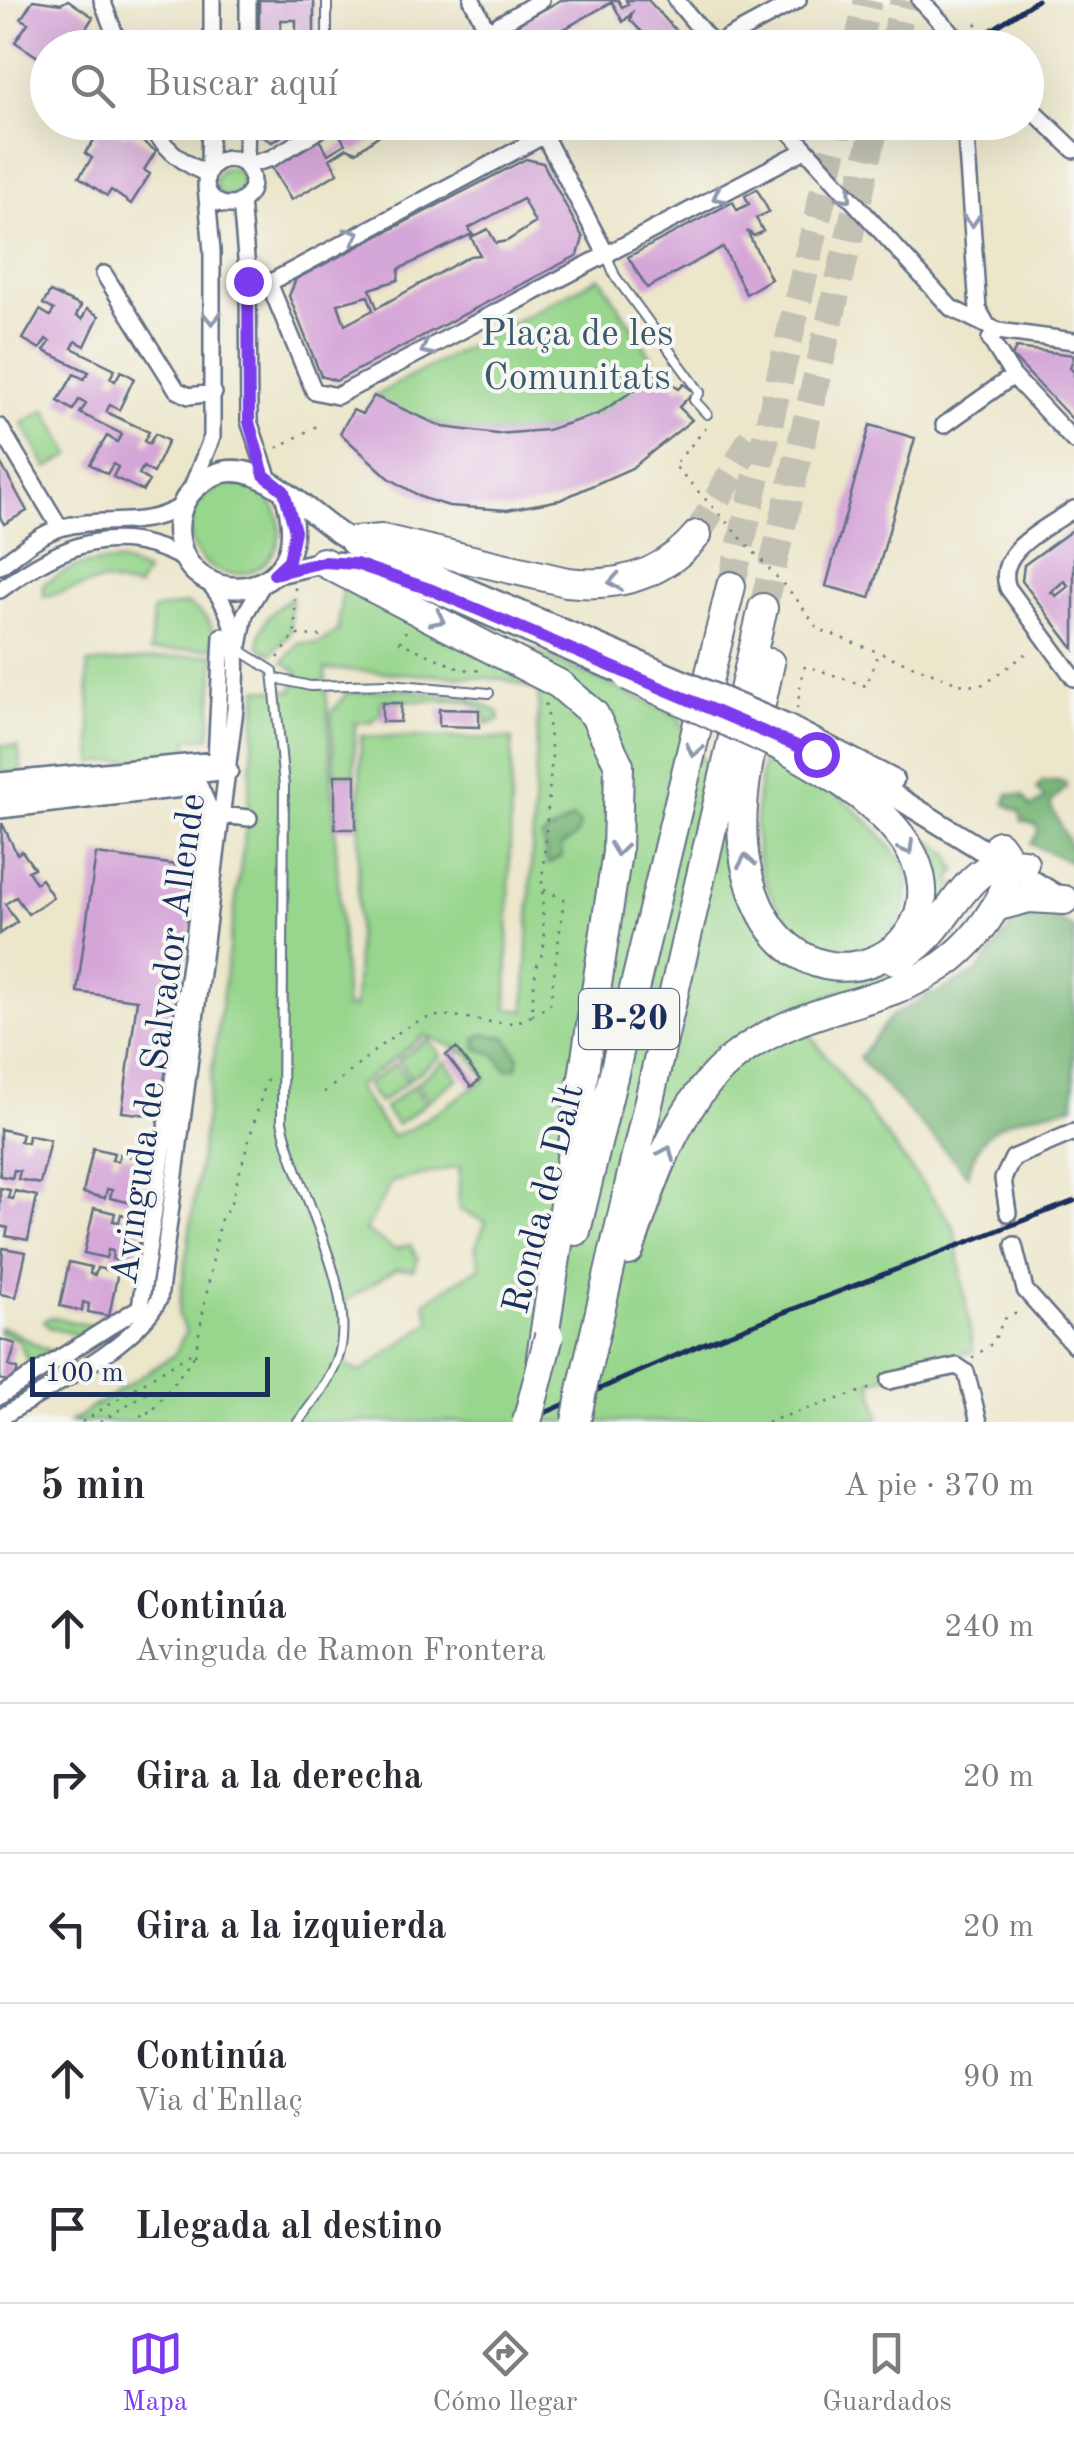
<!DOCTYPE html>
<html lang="es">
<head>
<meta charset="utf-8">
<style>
	body { margin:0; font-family:"Old Standard TT",serif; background:#f2f2f3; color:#2b2b33 }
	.scale { position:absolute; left:30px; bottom:25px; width:240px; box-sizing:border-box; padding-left:10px; border:5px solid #1b2f5e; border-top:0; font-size:28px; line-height:35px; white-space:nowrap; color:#1b2f5e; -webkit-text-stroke:8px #f6f6f2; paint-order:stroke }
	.stop { position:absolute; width:30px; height:30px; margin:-22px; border:8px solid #7c3aed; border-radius:50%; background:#fff }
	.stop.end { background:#7c3aed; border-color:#fff; box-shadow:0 2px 10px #0008 }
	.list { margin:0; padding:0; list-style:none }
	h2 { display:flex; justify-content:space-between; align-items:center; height:130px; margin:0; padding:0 40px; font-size:42px }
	h2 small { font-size:32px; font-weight:400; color:#7c7c81 }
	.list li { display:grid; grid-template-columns:65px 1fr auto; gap:30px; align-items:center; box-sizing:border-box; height:150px; padding:0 40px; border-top:2px solid #e1e1e2 }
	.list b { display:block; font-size:38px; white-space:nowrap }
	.list p { margin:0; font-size:32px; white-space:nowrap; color:#7c7c81 }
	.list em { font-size:32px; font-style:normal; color:#7c7c81 }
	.icon { flex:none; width:55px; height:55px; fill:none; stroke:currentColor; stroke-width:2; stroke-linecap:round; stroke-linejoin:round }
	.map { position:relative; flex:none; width:1074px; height:1422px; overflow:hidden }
	.search { position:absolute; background:#fff; box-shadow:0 10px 40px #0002; left:30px; right:30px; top:30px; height:110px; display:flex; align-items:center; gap:25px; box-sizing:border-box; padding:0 35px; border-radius:55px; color:#7c7c81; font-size:38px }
	.sheet { height:880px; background:#fff }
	nav { display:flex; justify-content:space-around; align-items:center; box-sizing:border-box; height:140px; border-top:2px solid #e1e1e2; background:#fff; font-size:28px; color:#7c7c81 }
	nav a { display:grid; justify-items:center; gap:5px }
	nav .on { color:#7c3aed }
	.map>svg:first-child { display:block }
	.green { fill:#97d68c; stroke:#598275; stroke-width:2.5; fill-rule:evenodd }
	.forest { fill:#79b778; stroke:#4a736b; stroke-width:2.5 }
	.building { fill:#d5a6d8; fill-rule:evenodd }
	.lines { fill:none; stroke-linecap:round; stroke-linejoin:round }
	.street-tunnel { stroke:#c2c1b4; stroke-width:15; stroke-dasharray:15 8; stroke-linecap:butt }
	.highway-tunnel { stroke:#c2c1b4; stroke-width:28; stroke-dasharray:28 14; stroke-linecap:butt }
	.lane-casing { stroke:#646f84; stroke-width:12 }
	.street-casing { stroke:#646f84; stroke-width:20 }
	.secondary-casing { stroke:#646f84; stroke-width:25 }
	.highway-casing { stroke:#646f84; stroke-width:32 }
	.path { stroke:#646f84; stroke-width:2.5; stroke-dasharray:2.5 8; stroke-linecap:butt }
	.lane { stroke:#fff; stroke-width:8 }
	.street { stroke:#fff; stroke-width:15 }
	.secondary { stroke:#fff; stroke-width:20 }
	.highway { stroke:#fff; stroke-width:28 }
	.rail { stroke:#1b2f5e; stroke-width:5 }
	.secondary-bridge-casing { stroke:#646f84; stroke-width:25; stroke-linecap:butt }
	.highway-bridge-casing { stroke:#646f84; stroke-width:32; stroke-linecap:butt }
	.secondary-bridge { stroke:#fff; stroke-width:20 }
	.highway-bridge { stroke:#fff; stroke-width:28 }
	.oneway { stroke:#8d97ae }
	.route { stroke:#7c3aed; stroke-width:12 }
	.labels { text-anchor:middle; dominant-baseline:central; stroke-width:8; stroke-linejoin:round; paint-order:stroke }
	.shield { fill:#f6f6f2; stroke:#5d6b8a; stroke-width:2.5 }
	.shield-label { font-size:35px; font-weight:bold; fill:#1b2f5e }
	.park-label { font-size:38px; fill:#3a596a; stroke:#f6f6f2 }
	.street-label { font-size:38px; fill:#1b2f5e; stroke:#f6f6f2 }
</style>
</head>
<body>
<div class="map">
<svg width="1074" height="1422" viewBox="0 0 1074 1422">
	<rect width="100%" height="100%" fill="#f6f6f2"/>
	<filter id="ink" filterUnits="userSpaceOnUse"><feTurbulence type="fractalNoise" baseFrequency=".01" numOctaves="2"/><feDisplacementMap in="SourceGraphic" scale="20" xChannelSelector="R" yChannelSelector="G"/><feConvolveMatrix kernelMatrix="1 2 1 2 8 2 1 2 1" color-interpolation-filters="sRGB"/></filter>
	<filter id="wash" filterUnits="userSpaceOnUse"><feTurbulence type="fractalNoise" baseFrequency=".0048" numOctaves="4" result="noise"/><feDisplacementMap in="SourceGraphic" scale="40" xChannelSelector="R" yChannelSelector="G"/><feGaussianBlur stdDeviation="2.25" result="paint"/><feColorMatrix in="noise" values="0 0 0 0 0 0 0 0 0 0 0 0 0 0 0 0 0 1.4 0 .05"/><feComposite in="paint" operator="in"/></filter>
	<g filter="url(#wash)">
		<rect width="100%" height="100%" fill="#ece6ca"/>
		<path class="green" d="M215 182a14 14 0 1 1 28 0a14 14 0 1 1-28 0Z
			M600 277 661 372C640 386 619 405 596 415 523 447 442 436 374 396Z
			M46 410 71 455 47 468 22 423Z
			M190 529a45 45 0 1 1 90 0a45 45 0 1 1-90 0Z
			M98 562H122L146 572 137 588 103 581 44 597 43 584 74 567Z
			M371 577 677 715 736 816 766 929C809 950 865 994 911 961 933 945 951 917 970 897L976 900 962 922 926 958 929 993 807 1031 954 1226 973 1351 871 1381 880 1418 867 1422H70L174 1355 186 1331 178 1316 246 827 258 689 293 691 298 672 283 662 298 643 317 644 338 631 342 587ZM325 669 504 679 539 691 525 1011 507 1009 512 739 361 736 356 989 354 1008H346ZM425 1035 469 1054 486 1079 409 1130 392 1136 356 1087ZM460 1166 458 1209 486 1222 475 1248 481 1266 425 1302 431 1322 360 1373 342 1363 350 1337 344 1302 396 1269 414 1270 418 1259 410 1245 395 1249 365 1231 392 1182Z
			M291 597 290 633 272 654 259 647C259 622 271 612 291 597Z
			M187 604C207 615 215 624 214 647L150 652 153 610Z
			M215 654 210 737 188 739 187 756 93 763 87 664Z
			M405 689 474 700 498 712 500 720 487 724 483 710 469 702 381 700 380 717H375L374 722 355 723 354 775H335L331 713 347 693Z
			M0 745 18 747 22 772 0 774Z
			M765 751C823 780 873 816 908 871 912 990 787 969 760 866 751 829 758 788 765 751Z
			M909 827 949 854 956 871 950 880 955 884 933 919Z
			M428 1039 441 1056 411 1078 398 1060Z
			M445 1061 458 1078 429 1100 416 1083Z
			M395 1064 408 1081 379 1103 366 1085Z
			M413 1086 426 1103 397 1125 384 1108Z
			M50 1317 92 1326 95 1328 84 1337 50 1328 44 1321Z
			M0 1327C21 1332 34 1348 57 1353L33 1373 18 1339 0 1333Z"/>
		<path class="forest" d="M1043 781H1063L1067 786 1050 804 1074 853 1068 861 1031 844 1038 832 1036 825 1022 821 1020 812 1005 804 1008 794 1023 796 1031 807 1045 799 1036 789Z
			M573 818 580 825 576 836 561 847 562 856 548 864 542 837Z
			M1044 911 1074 928V1105C1020 1120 981 1114 968 1175L859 1058 891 1016 978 972 1019 915Z
			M485 1034 506 1037 519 1057 517 1067 507 1070 495 1055 477 1048 476 1038Z"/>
		<g id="blocks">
			<path class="building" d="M33 0 61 4 68 0 93 17 81 36 88 40 82 48H48L44 61 15 42 28 23 21 19Z
				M259 0H314V48H259ZM281 20H296V34H281Z
				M561 0H618L622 7 628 4 626 0H648L679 34 676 48H624L641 38 642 32 630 20 632 13 623 22 612 2 541 42 544 48H514L516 25Z
				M66 122H109L124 137 127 131 156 151 144 170 150 174 131 204 111 190 107 196 79 177 92 158 85 153 97 136 79 124 75 129Z
				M258 122 279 124 305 122 272 142 257 134Z
				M349 122H407L391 132 389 128 356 152 347 148 330 159 338 173 291 200 272 168 319 140 328 154 345 144 337 130Z
				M526 159 543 163 583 238 578 255 336 381 321 376 289 296 296 279ZM523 199 535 223 507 241 496 243 488 229 471 237 480 255 470 256 377 308 370 289 398 280 399 269 472 234 469 228ZM368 296 373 310 345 325 338 304Z
				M757 189 769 212 756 218 763 231 754 236 747 231 771 279 746 294 723 247 647 288 628 257 733 202 737 210 749 204 745 196Z
				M50 292 81 306 76 316 82 319 87 309 99 316 85 346 76 341 72 348 115 369 110 378 115 381 121 371 134 378 119 410 110 405 106 412 149 432 144 441 149 444 155 434 168 441 153 473 143 467 139 474 149 481 143 491 113 477 118 467 113 464 107 474 90 464 107 436 117 442 122 434 80 413 86 404 79 400 73 410 58 401 74 374 84 379 89 372 44 351 50 342 46 339 40 349 23 339 40 310 50 316 54 310 43 304Z
				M1016 348 1074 355 1070 368 1074 372V421L1012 356Z
				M661 372 679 389 684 384 694 392 679 407 692 420 632 468 560 500 507 510 449 506 423 498 389 478 340 433 353 410 362 414 374 396 443 427 497 434 547 430 598 414Z
				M870 425 915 438 870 598 826 586Z
				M0 462 27 511 4 524 0 517Z
				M1074 529V649L1022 581 1024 565ZM1064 581 1069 586 1056 596 1051 592Z
				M382 703H401L400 722H382Z
				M439 709 479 710V727L439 726Z
				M335 775H356V829H335Z
				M2 823 17 854 22 851 34 868 28 871 36 883 41 879 53 897 28 914 16 897 5 904 17 922 0 934Z
				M96 854 199 868 165 1117 122 1112 137 1000 77 992Z
				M456 1048 480 1080 471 1087 446 1055Z
				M0 1129 22 1134 20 1141 27 1143 28 1135 50 1140 40 1184 18 1179 20 1171 14 1170 12 1178 0 1176Z
				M93 1148 114 1153 112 1160 118 1161 120 1154 142 1159 132 1203 110 1198 112 1190 107 1189 105 1198 83 1193Z
				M0 1188 10 1190 8 1198 13 1199 15 1191 37 1196 28 1240 6 1236 8 1228 0 1226Z
				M94 1208 115 1213 113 1221 119 1222 121 1214 143 1219 134 1264 112 1259 113 1251 108 1250 106 1258 84 1253Z
				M3 1248 26 1252 16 1297 0 1294Z
				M69 1262 91 1267 90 1274 95 1275 97 1268 118 1272 109 1316 88 1312 89 1304 83 1302 82 1311 60 1306Z
				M0 1339 16 1344 9 1366 18 1369 14 1383 0 1379Z"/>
		</g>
	</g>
	<g filter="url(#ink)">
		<use href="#blocks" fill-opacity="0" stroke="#646f84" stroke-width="2.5"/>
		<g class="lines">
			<path class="street-tunnel" d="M1008 1213 1014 1245"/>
			<path class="highway-tunnel" d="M857 48 868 0
				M893 48 904 0
				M697 535 757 429
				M731 586 840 122
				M763 608 876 122"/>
			<g class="lane-casing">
				<path id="lane" d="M327 0V48
					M607 256 615 276 700 392 694 400 707 414
					M238 649 273 671 284 786 282 1121C295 1189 358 1287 339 1355 332 1379 313 1403 298 1422
					M274 678 310 686 390 684 489 693"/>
			</g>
			<g class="street-casing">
				<path id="street" d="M102 0 120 48
					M472 0 496 48
					M676 0 716 48
					M920 0 966 48
					M212 48V0
					M248 48V0
					M459 48 541 0
					M709 48 798 0
					M1026 104 1074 150
					M149 122C162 147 182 163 207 174
					M210 122 209 161 213 165
					M537 122 607 256
					M781 122 951 308 998 331 1074 341
					M965 122 978 309 987 325
					M206 182a23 23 0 1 1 46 0a23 23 0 1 1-46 0Z
					M240 162 246 154 247 122
					M245 166 272 158 332 122
					M241 201 248 281 249 421 269 480
					M104 274 177 390 189 396 214 393
					M248 281 269 283 569 122
					M269 283 314 391 337 396 805 150
					M998 331 990 339 1013 376 1074 441
					M944 425 1013 376
					M0 427 60 528
					M192 487 212 437V251L206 186
					M1074 509C1049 527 993 551 1008 588L1074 678
					M0 566C19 552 38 535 60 528 104 515 143 531 183 505
					M0 590C60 545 116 520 187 561
					M239 646 245 614 265 580
					M0 781 216 760 222 636
					M0 796 230 771
					M0 810 200 787 212 814 249 818
					M1008 1213 1003 1179 1013 1158 1074 1132
					M1014 1245 1025 1290 1074 1345
					M889 1381 957 1366 966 1372 979 1422
					M0 1396 140 1307 212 814
					M0 1418C45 1389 135 1347 159 1299L235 709C237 662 242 619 208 582"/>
			</g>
			<g class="secondary-casing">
				<path id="secondary" d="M284 491C326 604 190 615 179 539 176 522 181 501 194 489 246 437 301 511 345 537L639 662
					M276 573 323 562 356 564 432 590 628 676
					M788 726 893 780
					M827 760 890 793 1060 898"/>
			</g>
			<g class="highway-casing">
				<path id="highway" d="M354 541 382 539 567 582C619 588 663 575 697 535
					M323 562 559 684 594 714 619 765 617 852 541 1357
					M770 663C757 726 733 802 746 866 784 1048 989 950 900 835 869 795 822 769 778 745
					M995 907 1029 898 1064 900
					M895 960C954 934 959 854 1024 863
					M576 1231 731 586
					M629 1251C652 1184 676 1104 732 1059 824 984 937 1018 999 900 1010 879 1015 864 999 845
					M583 1385 763 608"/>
			</g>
			<path class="path" d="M976 23 996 48
				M706 428 674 465 795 597 818 629 966 686 985 684 1031 650
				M277 448 322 423
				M406 631 400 642 460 669 484 671
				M297 635 321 636
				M278 658 295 635V587
				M797 709 803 668 807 666 866 686 878 654
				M532 1015 550 1005 564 899 542 889
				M324 1092C356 1071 396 1024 432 1017 465 1010 500 1034 531 1016L536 968 544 949 542 883 552 755 545 700
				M195 1355 220 1221 231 1202 266 1081H271
				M972 1358 993 1343 1004 1319 1021 1311
				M82 1422 192 1352 195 1355 150 1414 146 1410 136 1422
				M100 1422 151 1390 162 1397
				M767 1422 875 1387"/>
			<use href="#lane" class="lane"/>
			<use href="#street" class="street"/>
			<use href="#secondary" class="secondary"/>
			<use href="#highway" class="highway"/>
			<path class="rail" d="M990 31 1037 0
				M524 1422 700 1345 1074 1201"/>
			<g class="secondary-bridge-casing">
				<path id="secondary-bridge" d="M639 662 788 726"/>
			</g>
			<g class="highway-bridge-casing">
				<path id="highway-bridge" d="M628 676 778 745
					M527 1422 549 1336
					M576 1422 583 1385"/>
			</g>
			<use href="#secondary-bridge" class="secondary-bridge"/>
			<use href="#highway-bridge" class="highway-bridge"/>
		</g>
		<defs><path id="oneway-chevron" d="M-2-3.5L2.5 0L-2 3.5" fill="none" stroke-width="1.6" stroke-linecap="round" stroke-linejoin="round" transform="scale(2.5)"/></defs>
		<g class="oneway">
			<use href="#oneway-chevron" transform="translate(719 196) rotate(152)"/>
			<use href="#oneway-chevron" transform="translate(846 196) rotate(47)"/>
			<use href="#oneway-chevron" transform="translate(972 220) rotate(86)"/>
			<use href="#oneway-chevron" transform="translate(353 235) rotate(-27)"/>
			<use href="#oneway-chevron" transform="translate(212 318) rotate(89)"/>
			<use href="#oneway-chevron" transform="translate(427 349) rotate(153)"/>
			<use href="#oneway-chevron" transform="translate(615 582) rotate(170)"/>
			<use href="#oneway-chevron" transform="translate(438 619) rotate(27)"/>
			<use href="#oneway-chevron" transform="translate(694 750) rotate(103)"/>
			<use href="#oneway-chevron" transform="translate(907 848) rotate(60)"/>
			<use href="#oneway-chevron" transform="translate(618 849) rotate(97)"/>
			<use href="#oneway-chevron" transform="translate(746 861) rotate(-100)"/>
			<use href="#oneway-chevron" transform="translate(667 1153) rotate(-66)"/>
		</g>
	</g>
	<g class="lines" filter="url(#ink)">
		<path class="route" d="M248 281 249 422 264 475 284 491 295 531 289 560 274 574 323 562 356 564 432 590 816 754"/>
	</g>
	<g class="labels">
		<rect class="shield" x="579" y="989" width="100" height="60" rx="8"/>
		<g class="shield-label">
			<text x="629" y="1019">B-20</text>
		</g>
		<g class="park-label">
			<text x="577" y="335">Plaça de les<tspan x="577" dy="44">Comunitats</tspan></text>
		</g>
		<g class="street-label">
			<text transform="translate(160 1039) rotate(-82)">Avinguda de Salvador Allende</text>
			<text transform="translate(545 1199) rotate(-76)">Ronda de Dalt</text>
		</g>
	</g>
</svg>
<div class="scale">100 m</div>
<div class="stop" style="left:816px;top:754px"></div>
<div class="stop end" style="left:248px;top:281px"></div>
<div class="search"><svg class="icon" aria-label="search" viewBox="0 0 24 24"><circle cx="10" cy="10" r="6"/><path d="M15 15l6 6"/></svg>Buscar aquí</div>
</div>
<section class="sheet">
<h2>5 min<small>A pie · 370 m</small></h2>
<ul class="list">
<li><svg class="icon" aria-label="ahead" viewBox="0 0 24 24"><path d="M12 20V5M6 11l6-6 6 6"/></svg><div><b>Continúa</b><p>Avinguda de Ramon Frontera</p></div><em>240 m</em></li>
<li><svg class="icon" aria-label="right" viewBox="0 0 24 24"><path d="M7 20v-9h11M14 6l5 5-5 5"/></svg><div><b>Gira a la derecha</b></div><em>20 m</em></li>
<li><svg class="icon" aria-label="left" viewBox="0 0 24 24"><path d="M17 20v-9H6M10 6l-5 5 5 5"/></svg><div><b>Gira a la izquierda</b></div><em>20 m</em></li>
<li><svg class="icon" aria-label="ahead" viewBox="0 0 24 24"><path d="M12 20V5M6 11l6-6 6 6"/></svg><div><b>Continúa</b><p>Via d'Enllaç</p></div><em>90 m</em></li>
<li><svg class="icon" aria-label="arrive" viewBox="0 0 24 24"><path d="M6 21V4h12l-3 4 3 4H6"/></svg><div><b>Llegada al destino</b></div></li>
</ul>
</section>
<nav>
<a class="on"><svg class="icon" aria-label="map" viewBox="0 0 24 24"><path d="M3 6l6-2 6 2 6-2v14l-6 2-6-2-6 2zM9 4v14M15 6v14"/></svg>Mapa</a>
<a><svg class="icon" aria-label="directions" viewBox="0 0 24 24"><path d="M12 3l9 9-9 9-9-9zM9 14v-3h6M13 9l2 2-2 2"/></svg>Cómo llegar</a>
<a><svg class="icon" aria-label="saved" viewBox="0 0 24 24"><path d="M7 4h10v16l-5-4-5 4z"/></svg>Guardados</a>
</nav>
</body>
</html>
